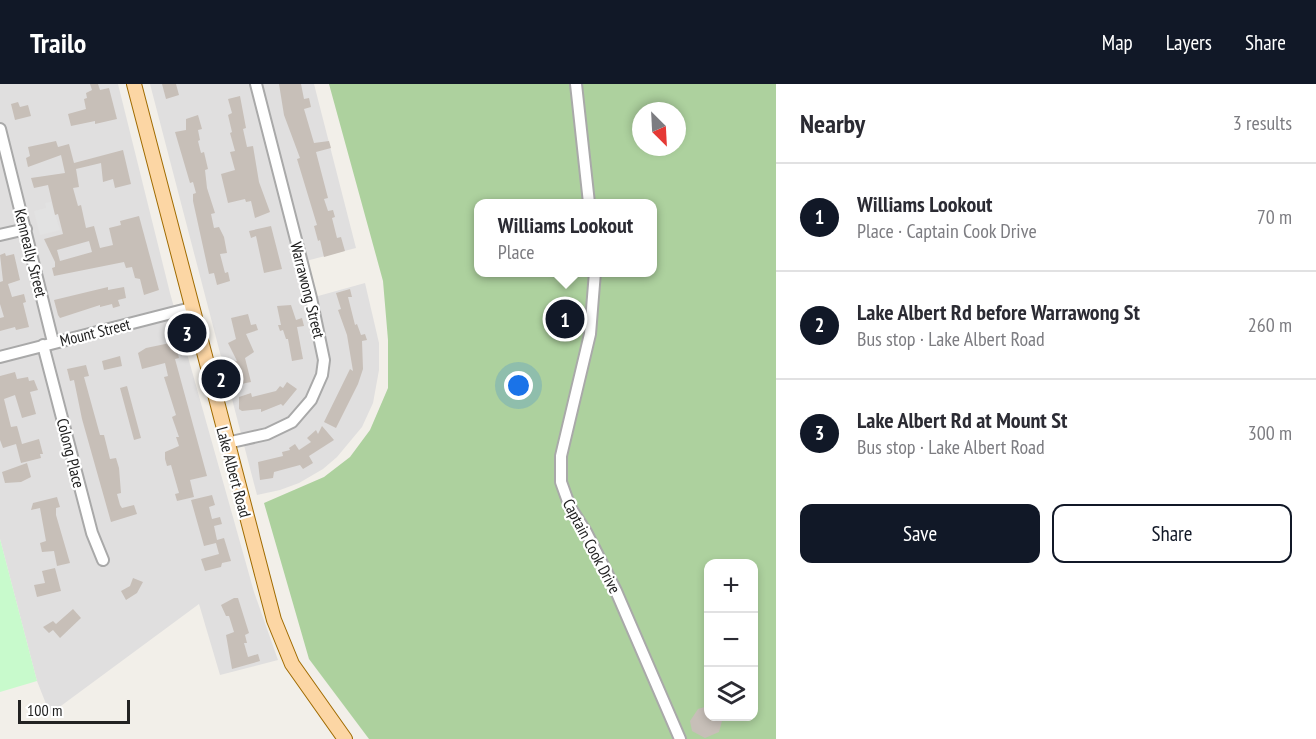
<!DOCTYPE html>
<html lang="en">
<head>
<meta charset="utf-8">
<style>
	body { margin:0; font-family:"PT Sans Narrow",sans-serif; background:#f2f2f3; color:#2b2b33 }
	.controls { position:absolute; right:18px; bottom:18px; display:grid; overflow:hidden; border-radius:12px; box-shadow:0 3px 9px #0003 }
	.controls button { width:54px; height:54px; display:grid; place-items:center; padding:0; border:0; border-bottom:2px solid #e1e1e2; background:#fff; color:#2b2b33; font:30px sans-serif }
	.compass { position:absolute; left:632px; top:18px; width:54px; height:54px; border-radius:50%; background:#fff; box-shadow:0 3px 9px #0003; rotate:156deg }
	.scale { position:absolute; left:18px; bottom:15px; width:112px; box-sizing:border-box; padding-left:6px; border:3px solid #222; border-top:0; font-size:16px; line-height:21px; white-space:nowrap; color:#222; -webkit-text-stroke:4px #fff; paint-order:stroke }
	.you { position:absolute; left:519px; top:302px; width:21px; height:21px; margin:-15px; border:4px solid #fff; border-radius:50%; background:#1a73e8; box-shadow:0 0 0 9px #1a73e833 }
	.badge { display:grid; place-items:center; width:39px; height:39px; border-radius:50%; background:#111827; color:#fff; font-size:20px; font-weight:700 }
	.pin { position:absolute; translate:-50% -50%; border:3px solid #fff; box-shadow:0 2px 6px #0006 }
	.popup { position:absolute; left:474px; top:115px; width:183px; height:78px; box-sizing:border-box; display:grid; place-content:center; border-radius:12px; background:#fff; filter:drop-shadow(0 2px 4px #0005); font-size:20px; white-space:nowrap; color:#7c7c81 }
	.popup b { font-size:22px; color:#2b2b33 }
	.popup::after { content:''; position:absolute; left:50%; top:100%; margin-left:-12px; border:12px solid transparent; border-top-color:#fff }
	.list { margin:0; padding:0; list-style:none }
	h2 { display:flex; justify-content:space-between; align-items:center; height:78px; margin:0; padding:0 24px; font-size:26px }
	h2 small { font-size:20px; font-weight:400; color:#7c7c81 }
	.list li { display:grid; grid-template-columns:39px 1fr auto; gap:18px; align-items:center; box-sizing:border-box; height:108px; padding:0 24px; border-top:2px solid #e1e1e2 }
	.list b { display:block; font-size:22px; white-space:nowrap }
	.list p { margin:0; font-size:20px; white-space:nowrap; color:#7c7c81 }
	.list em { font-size:20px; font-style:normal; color:#7c7c81 }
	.actions { display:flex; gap:12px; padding:18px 24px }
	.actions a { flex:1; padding:14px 0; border:2px solid #111827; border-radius:12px; text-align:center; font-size:21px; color:#111827 }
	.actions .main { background:#111827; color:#fff }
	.icon { flex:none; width:33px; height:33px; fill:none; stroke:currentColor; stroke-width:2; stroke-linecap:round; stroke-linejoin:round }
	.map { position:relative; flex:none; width:776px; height:655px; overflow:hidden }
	header { display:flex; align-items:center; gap:36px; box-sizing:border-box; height:84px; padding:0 30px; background:#111827; color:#fff }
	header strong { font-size:28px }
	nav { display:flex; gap:33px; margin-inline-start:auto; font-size:21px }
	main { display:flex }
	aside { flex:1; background:#fff }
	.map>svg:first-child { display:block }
	.residential { fill:#e0dfdf }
	.forest { fill:#add19e; fill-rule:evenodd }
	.park { fill:#c8facc }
	.parking { fill:#e2e2e2 }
	.building { fill:#c7bfb8; fill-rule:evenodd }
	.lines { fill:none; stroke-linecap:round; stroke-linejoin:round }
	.minor-casing { stroke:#a9a9a9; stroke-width:14 }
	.major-casing { stroke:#a06b00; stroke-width:16 }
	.minor { stroke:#fff; stroke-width:10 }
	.major { stroke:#fcd6a4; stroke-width:14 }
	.labels { text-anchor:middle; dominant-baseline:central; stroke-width:4.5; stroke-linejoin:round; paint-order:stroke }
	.street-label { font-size:16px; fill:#222; stroke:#fff }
</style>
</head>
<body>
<header>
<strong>Trailo</strong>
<nav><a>Map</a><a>Layers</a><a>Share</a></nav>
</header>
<main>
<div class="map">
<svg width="776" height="655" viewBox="0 0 776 655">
	<rect width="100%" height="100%" fill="#f2efe9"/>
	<path class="residential" d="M0 0H118L170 209 254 508 278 576 220 591 199 520 50 630 37 597 0 455Z
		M150 0H314L356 164 302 178 311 214 365 199 379 259V286L373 319 362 343 337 373 323 385 299 399 280 406 257 411Z"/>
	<path class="forest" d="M329 0H776V655H369L309 575 264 419 324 393 350 373 370 346 388 304V256L383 197ZM641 27H677V63H641ZM478 119H652V188H478ZM708 480H754V632H708Z"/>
	<path class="park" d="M0 455 37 597 0 608Z"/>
	<path class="parking" d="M51 118 60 146 40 151 34 127 46 124 45 119Z"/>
	<path class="building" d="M90 0H98L100 6 109 4 117 35 95 40V37L71 42 68 30 86 25 84 15 87 14 86 9 92 6Z
		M162 0H176L179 11 166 15Z
		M279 0H301L304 15 309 14 311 23 304 25 314 59 329 57 331 64 316 68 328 114 324 115 328 127 333 126 335 133 332 134 337 154 341 153 345 167 324 173 320 156 318 157 314 142 317 141 297 75 300 74 284 31Z
		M240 12 246 44 243 45 247 63 253 62 259 98 270 128 255 134 251 117 246 118 245 115 228 119 221 90 235 86 230 68 235 67 230 49 232 48 228 31 232 29 228 15Z
		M18 18 20 23 28 21 31 32 15 36 11 20Z
		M198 31 202 45 198 46 200 56 198 57 201 69 204 68 208 85 205 86 207 104 215 129 211 130 214 144 219 143 224 153 227 169 220 170 225 189 228 188 230 197 217 201 214 189 209 190 193 117V110L196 109 193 98 190 99 175 48 186 46V35Z
		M56 57 58 63 69 60 74 79 123 66 131 100 115 104 113 95 103 98 101 79 76 85 79 103 73 104 78 122 81 121 86 144 94 142 100 164 113 161 109 144 121 141 120 137 139 132 159 206 144 211 140 195 135 194 132 183 126 184 124 178 54 192 52 184 55 183V178L44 155 63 150 58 130 55 131 48 101 34 104 31 94 65 89 61 71 28 83 26 74 30 72 28 63ZM89 157 92 168 60 177 57 166Z
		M271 142 282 185 264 189 256 152 251 154 249 147Z
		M5 169 6 172 14 170 20 196 8 200 12 213 24 210 26 218 23 219 29 243 16 246 15 243 0 247V234L4 233 0 220V198L3 197 0 171Z
		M108 203V206L124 203 126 214 118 216 120 222 113 224 112 220 100 223V221L60 234 58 231 54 216Z
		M350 205 352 213H348L355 241 357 240 361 251 365 250 367 256 362 257 363 285 358 300 336 344 324 338 350 285 353 287 347 251 338 226 341 225 336 209Z
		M291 221 296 236 302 234 304 242 297 243 303 275 292 277 288 255H286L283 246 280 247 278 241H281L277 222Z
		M248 230 251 241 256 240 258 246 246 250 254 268 245 274 251 298 241 300 240 296H237L231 279 237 277 228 259 236 255 231 234Z
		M175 258 179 274 175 275 207 392 190 396 194 413 177 417 175 410 179 409 171 381 167 382 165 375V368L179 362 176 353H179L172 333 176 331 164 293 168 292 165 279 142 285 138 269 146 264Z
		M120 272 122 282 104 286 102 277Z
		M86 281 89 292 84 293 100 351H104L110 375 116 374 119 384 121 409 117 410 120 421 122 424 134 421 137 430 111 438 82 335 74 296 70 297 67 285Z
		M15 288 17 295 28 293 29 297 34 296 38 306 30 308 36 330 22 334 15 311 4 315 11 343 17 342 22 360 39 355 43 370H40L41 374 21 379 16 360 3 364 0 356V292Z
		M287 298 297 305 283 322 281 320 261 328V325L242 327 239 325V313L251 309 252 313 276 307 280 302 283 304Z
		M127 302 141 354 134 356 120 304Z
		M322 342 334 356 309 372 313 379 303 385 300 381 274 388 273 394 260 396 258 378 283 372 282 368 290 366 289 364 295 360 299 366 311 358 307 354 316 346 318 350Z
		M27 379 31 393 21 398 5 399 2 388Z
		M212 411 215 421 209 423 212 435 220 433 222 440 214 442 217 456 224 454 231 477 222 479 221 483 205 487 201 475 219 470 216 459 204 462 191 416Z
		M57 413 60 423 56 424V431L70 479 57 482 54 467 42 468 40 459 46 457 40 424 31 426 33 419Z
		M55 484 61 507 37 513 34 501 45 499 42 487Z
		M133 494 143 498 137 509 126 516 121 507 130 502Z
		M234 514H238L249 549 245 551 247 559H244L248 573 258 570 260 577 232 585 226 551 234 548 229 532H226L221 521Z
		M73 525 81 534 60 554 53 546 49 549 43 543 53 537 56 540Z
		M708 622V633H721L722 637 719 648 705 654 692 647 690 637 698 625Z"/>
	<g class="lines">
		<g class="minor-casing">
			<path id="minor" d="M576 0 589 119
				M0 45 53 258
				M0 151 26 145
				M595 188 590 250 561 372V398L570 423 586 448 616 507 680 655
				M43 261 92 449 103 476
				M0 273 191 224
				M227 359 267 350 292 338 311 316 322 291 324 276 311 214 256 0"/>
		</g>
		<g class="major-casing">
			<path id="major" d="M134 0 274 536 292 580 345 655"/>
		</g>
		<use href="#minor" class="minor"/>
		<use href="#major" class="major"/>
	</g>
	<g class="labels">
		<g class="street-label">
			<text transform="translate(31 169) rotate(76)">Kenneally Street</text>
			<text transform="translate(308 206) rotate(76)">Warrawong Street</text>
			<text transform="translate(95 248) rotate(-14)">Mount Street</text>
			<text transform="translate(71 369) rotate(76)">Colong Place</text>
			<text transform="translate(234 388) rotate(75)">Lake Albert Road</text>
			<text transform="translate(592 462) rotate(62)">Captain Cook Drive</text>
		</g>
	</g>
</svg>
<div class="controls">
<button>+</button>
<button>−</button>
<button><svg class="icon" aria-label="layers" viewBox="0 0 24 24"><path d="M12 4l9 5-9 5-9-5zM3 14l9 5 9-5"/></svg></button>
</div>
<svg class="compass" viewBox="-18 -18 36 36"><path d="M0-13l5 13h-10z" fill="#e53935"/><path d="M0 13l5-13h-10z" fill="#7c7c81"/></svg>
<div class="scale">100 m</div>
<div class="you"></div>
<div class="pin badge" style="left:565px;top:235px">1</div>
<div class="popup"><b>Williams Lookout</b>Place</div>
<div class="pin badge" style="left:221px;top:295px">2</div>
<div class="pin badge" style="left:187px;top:249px">3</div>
</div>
<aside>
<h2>Nearby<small>3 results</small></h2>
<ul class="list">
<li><span class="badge">1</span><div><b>Williams Lookout</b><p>Place · Captain Cook Drive</p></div><em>70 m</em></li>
<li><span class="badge">2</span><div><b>Lake Albert Rd before Warrawong St</b><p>Bus stop · Lake Albert Road</p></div><em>260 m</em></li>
<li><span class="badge">3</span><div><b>Lake Albert Rd at Mount St</b><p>Bus stop · Lake Albert Road</p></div><em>300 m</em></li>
</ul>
<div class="actions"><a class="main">Save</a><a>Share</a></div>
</aside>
</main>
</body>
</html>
